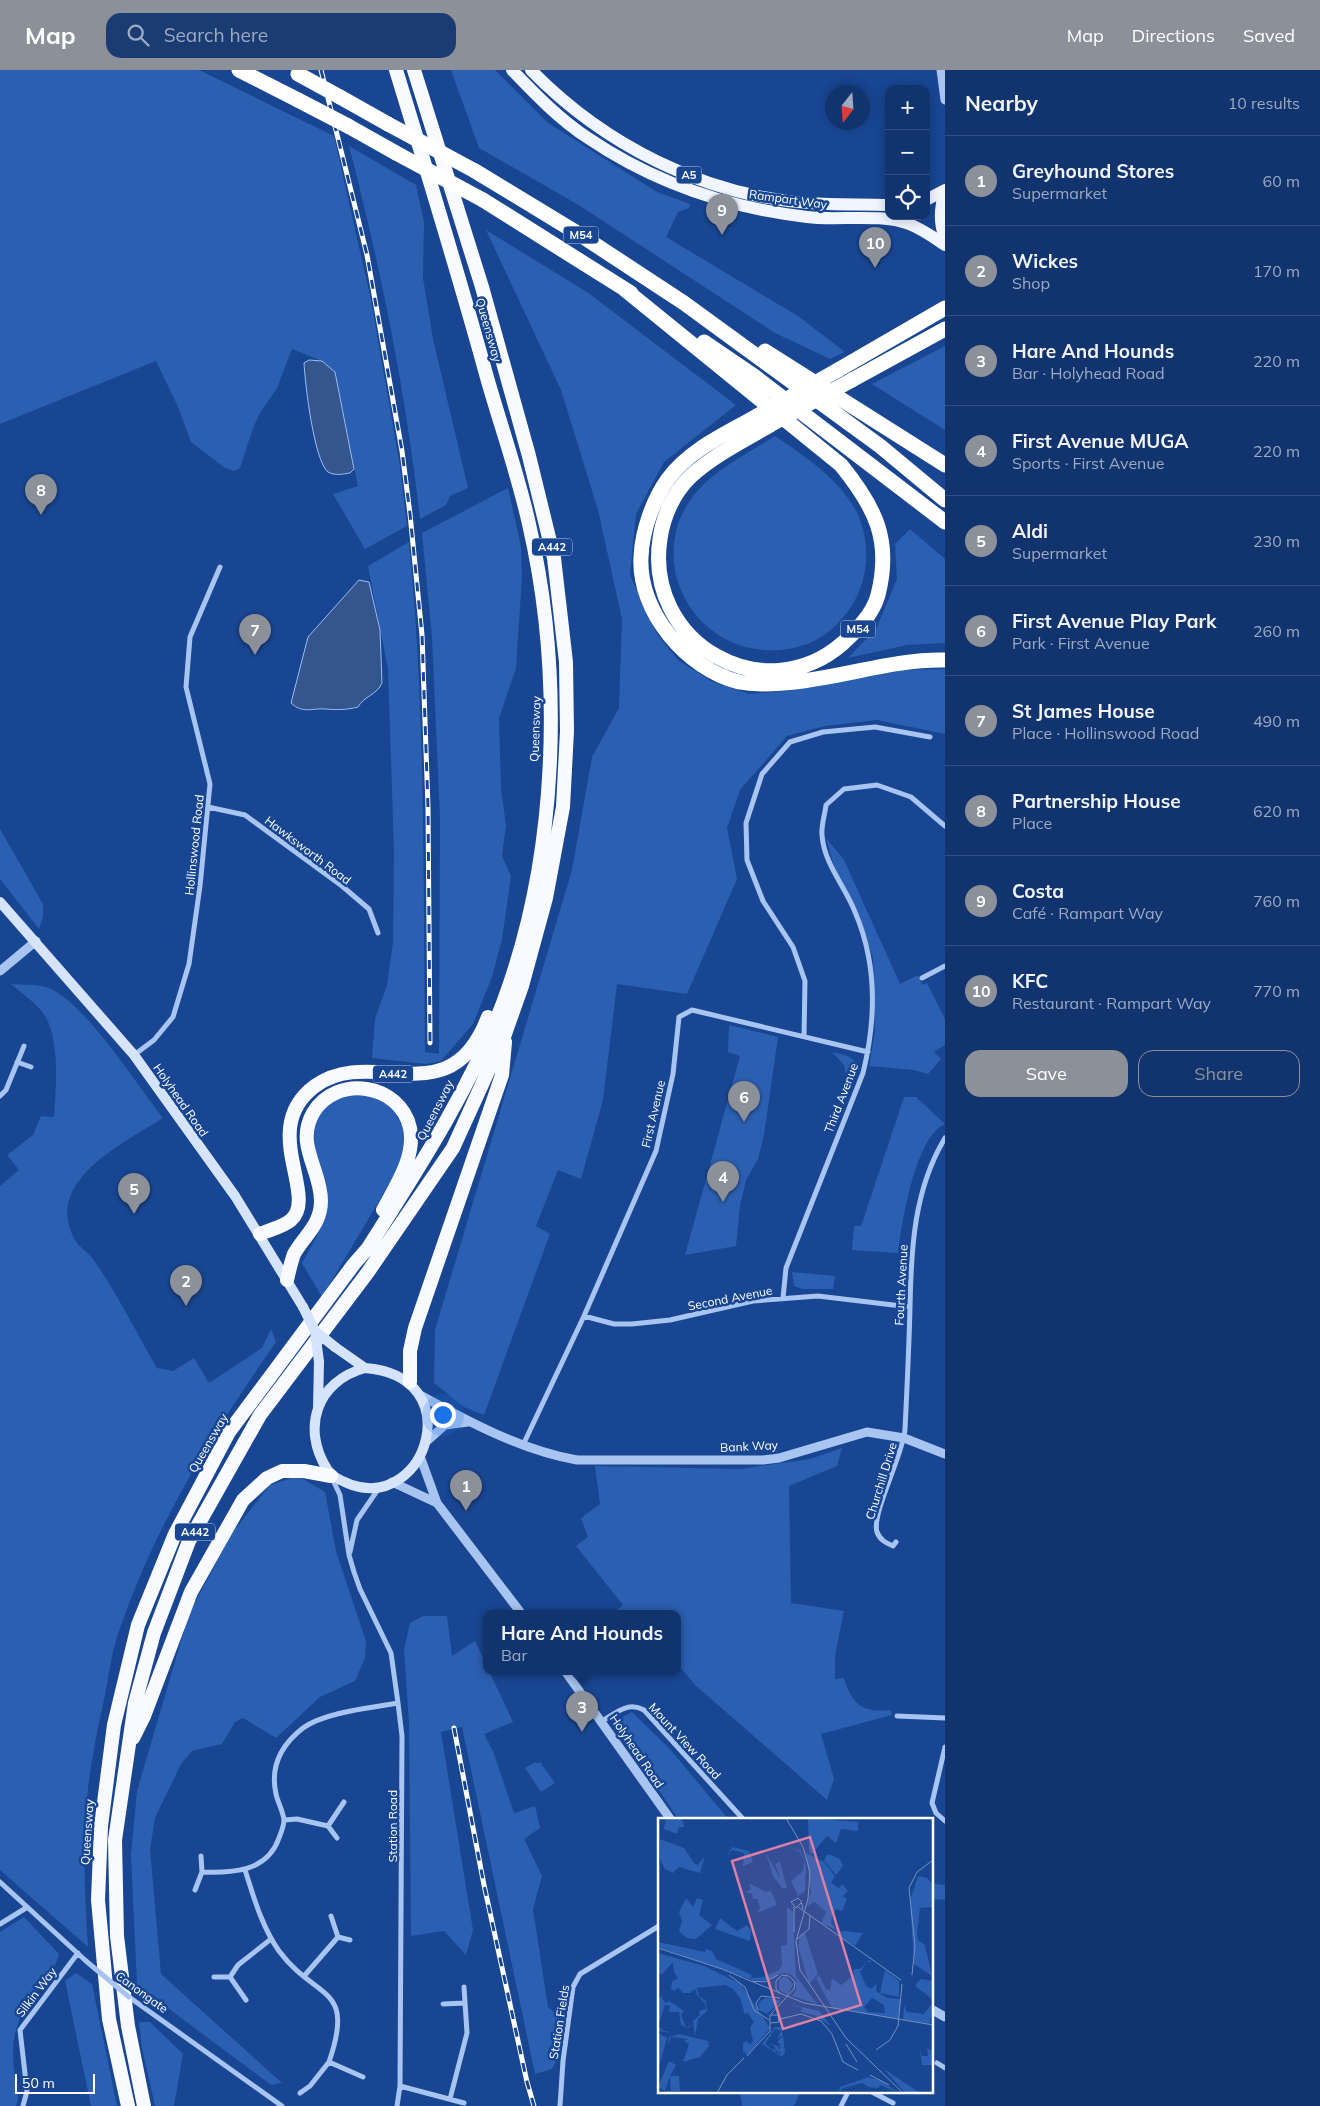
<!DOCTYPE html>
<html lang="en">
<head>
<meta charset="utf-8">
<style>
	body { margin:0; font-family:Mulish,sans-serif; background:#1b3c73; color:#f1f3f6 }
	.controls { position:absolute; right:15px; top:15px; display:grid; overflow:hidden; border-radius:10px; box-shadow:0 2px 12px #0003 }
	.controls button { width:45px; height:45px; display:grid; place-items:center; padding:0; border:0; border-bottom:1px solid #314f81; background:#12346e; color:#f1f3f6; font:25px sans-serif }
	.compass { position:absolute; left:825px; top:15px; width:45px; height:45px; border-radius:50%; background:#12346e; box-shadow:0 2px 12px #0003; rotate:197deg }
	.scale { position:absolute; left:15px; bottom:12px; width:80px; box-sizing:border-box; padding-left:5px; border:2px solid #fff; border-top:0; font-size:14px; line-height:18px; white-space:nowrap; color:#fff; -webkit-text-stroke:4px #184692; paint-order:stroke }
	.you { position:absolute; left:442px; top:1344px; width:18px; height:18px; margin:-12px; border:4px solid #fff; border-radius:50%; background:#1a73e8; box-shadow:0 0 0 8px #1a73e833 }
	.badge { display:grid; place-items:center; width:32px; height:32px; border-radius:50%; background:#8c9099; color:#fff; font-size:16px; font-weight:700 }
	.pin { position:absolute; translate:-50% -41px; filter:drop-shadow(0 1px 2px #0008) }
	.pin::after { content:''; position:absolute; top:26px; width:18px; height:15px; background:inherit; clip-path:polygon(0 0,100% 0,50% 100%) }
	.popup { position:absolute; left:483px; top:1540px; width:198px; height:65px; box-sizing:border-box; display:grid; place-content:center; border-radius:10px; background:#12346e; filter:drop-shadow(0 1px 4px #0005); font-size:16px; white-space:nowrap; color:#9caac2 }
	.popup b { font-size:19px; color:#f1f3f6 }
	.popup::after { content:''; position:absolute; left:50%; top:100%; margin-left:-10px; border:10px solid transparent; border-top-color:#12346e }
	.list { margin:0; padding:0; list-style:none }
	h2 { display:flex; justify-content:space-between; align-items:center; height:65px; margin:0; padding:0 20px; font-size:21px }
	h2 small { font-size:16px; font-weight:400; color:#9caac2 }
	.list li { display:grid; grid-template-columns:32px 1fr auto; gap:15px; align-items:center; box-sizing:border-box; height:90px; padding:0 20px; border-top:1px solid #314f81 }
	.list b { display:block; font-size:19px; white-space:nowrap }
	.list p { margin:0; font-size:16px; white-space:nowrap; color:#9caac2 }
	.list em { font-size:16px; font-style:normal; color:#9caac2 }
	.actions { display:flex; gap:10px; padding:15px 20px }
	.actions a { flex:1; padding:11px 0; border:1px solid #8c9099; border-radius:15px; text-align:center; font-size:18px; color:#8c9099 }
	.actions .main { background:#8c9099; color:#fff }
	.icon { flex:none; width:28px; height:28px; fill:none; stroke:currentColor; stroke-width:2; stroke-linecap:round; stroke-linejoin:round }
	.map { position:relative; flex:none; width:945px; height:2036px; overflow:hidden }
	header { display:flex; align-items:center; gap:30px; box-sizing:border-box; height:70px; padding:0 25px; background:#8c9099; color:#fff }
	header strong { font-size:24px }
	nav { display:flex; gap:28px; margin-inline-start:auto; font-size:18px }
	.search { width:350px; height:45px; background:#1b3c73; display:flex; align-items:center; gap:12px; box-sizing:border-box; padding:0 18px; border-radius:15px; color:#9caac2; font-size:19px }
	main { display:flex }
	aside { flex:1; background:#12346e }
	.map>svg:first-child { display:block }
	.green { fill:#2b5fb1 }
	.water { fill:#34558e; stroke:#9abef2 }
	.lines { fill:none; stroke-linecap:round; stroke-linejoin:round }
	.minor { stroke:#a8c4f0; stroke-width:5 }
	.tertiary { stroke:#a8c4f0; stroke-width:9 }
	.secondary { stroke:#d5e3fb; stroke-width:10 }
	.primary { stroke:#f0f5ff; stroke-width:12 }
	.trunk { stroke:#f8faff; stroke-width:14 }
	.motorway { stroke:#fff; stroke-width:15 }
	.rail-casing { stroke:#fff; stroke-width:5 }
	.rail { stroke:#184692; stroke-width:3; stroke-dasharray:9; stroke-linecap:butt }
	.minor-bridge { stroke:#a8c4f0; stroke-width:5 }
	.secondary-bridge { stroke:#d5e3fb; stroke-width:10 }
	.motorway-bridge { stroke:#fff; stroke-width:15 }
	.labels { text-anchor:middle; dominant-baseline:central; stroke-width:5; stroke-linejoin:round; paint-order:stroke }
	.shield { fill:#184692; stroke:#bac8de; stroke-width:1 }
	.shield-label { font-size:11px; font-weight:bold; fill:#fff }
	.street-label { font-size:12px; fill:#fff; stroke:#184692 }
	.inset-road { fill:none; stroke:#7490be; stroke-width:1 }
	.view { fill:#dd80a5; fill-opacity:0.15; stroke:#dd80a5; stroke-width:2.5 }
	.inset-edge { fill:none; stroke:#fff; stroke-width:2.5 }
</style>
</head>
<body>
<header>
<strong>Map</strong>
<div class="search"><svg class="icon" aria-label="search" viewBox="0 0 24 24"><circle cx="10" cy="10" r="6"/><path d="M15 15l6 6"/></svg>Search here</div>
<nav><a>Map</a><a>Directions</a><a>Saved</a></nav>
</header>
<main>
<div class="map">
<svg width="945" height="2036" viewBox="0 0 945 2036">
	<rect width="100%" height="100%" fill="#184692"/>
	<path class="green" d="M0 0H199L334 66 371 230 400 396 407 456 365 479 333 424 358 416 335 302 322 291 292 279 277 318 260 343 253 358 240 398 234 401 225 398 191 372 178 337 156 291 0 354Z
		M451 0H495L548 53 657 122 690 134 689 138 678 142 666 167 798 246 845 282 830 289 775 263 577 134 479 78Z
		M349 76 416 115 424 153 423 208 433 269 468 418 450 426 446 435 420 449C406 323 381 199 349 76Z
		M486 160 587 222 736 335 664 392 636 444 630 505 657 564 678 590 711 611 749 624 787 621 902 600 945 599V664L877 650 825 656 787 666 740 720 727 758 737 809 687 924 617 914 603 1030 581 1109 558 1100 536 1156 550 1164 484 1345 464 1337 434 1313 435 1260 572 800 592 687 619 638 622 549 598 440 561 320Z
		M945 276V360L872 314Z
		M775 366C825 400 875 433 865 501 861 525 849 543 832 559 818 571 799 579 780 580 690 587 637 480 703 415 724 395 751 381 775 366Z
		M508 418 521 476 522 507 516 598 499 648 501 718 506 756 502 786 511 806 502 869 492 907 473 954 441 991 426 994 372 988 375 949 387 915 393 872 394 784 388 599 368 496 409 472C426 641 423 812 425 982L439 984 440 747 432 568 422 463Z
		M910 459 945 489V573L907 575 848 588 876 559 897 509 895 474Z
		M0 759 43 834V847L39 859 0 809Z
		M826 768 844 790 900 914 918 905 922 915 927 913 945 949V975L934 982 941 989 928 1004 914 1000 869 996 875 962 873 888 859 845 834 796Z
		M11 914C23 915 39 914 49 918 86 934 137 1015 163 1048 124 1073 42 1111 75 1170 79 1177 88 1182 93 1189 117 1223 136 1262 157 1298L173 1301 194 1288 209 1313 262 1278 271 1259 276 1272C211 1365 149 1465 115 1574 110 1592 108 1612 104 1630 96 1666 88 1705 86 1742 83 1787 85 1832 88 1877L0 1800V1116L19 1100 7 1085 33 1065 41 1046 54 1047C56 1019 60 970 45 946 38 934 21 923 11 914Z
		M729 955 778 967 764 1065 758 1089 746 1110 740 1136 736 1176 685 1185 740 986 728 982Z
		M832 982 848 986 855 991 852 1008 846 1006 844 995Z
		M347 1024H368L390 1034 404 1059 405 1080 395 1104 322 1227 302 1193 316 1168 322 1153 317 1091 311 1064 316 1048 326 1035Z
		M904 1027H916L945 1054C915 1067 902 1153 898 1183L852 1180 854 1156H861Z
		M792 1202 835 1206 833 1219H803L794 1216Z
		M842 1378 837 1396 789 1416 791 1533 844 1541 835 1586V1609L844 1608C852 1635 863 1643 891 1640L892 1645 821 1664 834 1709 827 1730 695 1615 677 1593V1543H613L623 1535 576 1476 588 1467 581 1448 600 1434 595 1396 740 1399 810 1389Z
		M298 1406 325 1422 336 1481 366 1571 365 1588 355 1611 320 1627 276 1668 243 1648 235 1652 222 1674 192 1681 181 1694 155 1748 150 1779 161 1904 282 2013 271 2015 137 1915 131 1785 137 1721 189 1544 232 1463 270 1415Z
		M423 1546H447L452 1586 475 1571 513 1652 484 1664 493 1681 514 1743 535 1736 540 1758 524 1769 542 1806 533 1839 548 1937 562 1948 560 1983 552 1999 535 2004 462 1657 441 1662 473 1860 466 1885 444 1861 411 1866 409 1653 404 1579 410 1553Z
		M632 1642 670 1679 729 1750H679L613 1652Z
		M536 1692 537 1694 540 1692 555 1713 541 1722 525 1698Z
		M931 1813 945 1815V1830L931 1829Z
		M24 1847 59 1884C56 1899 43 1910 35 1923 6 1965 12 1981 18 2029L16 2036H0V1862Z
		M76 1903 92 1914 117 2036H91L65 1911Z
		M139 1952H150L183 1984 174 2036H155L142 1978Z
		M740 2022H800L794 2036H742Z"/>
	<path class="water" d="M309 290 322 291 335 302 354 399 350 403C343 404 335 406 328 402 314 391 305 313 304 293Z
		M359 510 369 512 380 560 382 613C377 625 364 626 358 637 346 640 337 640 325 639 311 638 303 644 291 633L308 567Z"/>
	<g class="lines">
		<path class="minor" d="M208 737 245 745 342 816 369 839 378 863
			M922 908 945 896
			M804 967 805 911 793 877 763 831 747 790 746 753 762 704 790 672 823 662 875 657 930 667
			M134 985 154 970 173 947 189 894 200 816 210 714 186 617 190 567 220 497
			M17 992 31 997
			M0 1026 6 1020 24 976
			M783 1228 786 1198 863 1003C876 950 877 893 855 842 845 816 824 794 822 765 821 756 825 744 826 735L844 719 877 715 911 727 945 756
			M584 1246 614 1254H632L670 1250 753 1231 818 1226 910 1237
			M523 1375 584 1246 656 1081 673 1004 679 947 692 940 868 982
			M331 1406 340 1425 349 1485 354 1502 360 1519 391 1583 398 1633 402 1666 400 2016 397 2036
			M896 1472 893 1476C886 1473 880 1470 877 1462 871 1444 904 1383 905 1359 907 1319 909 1278 910 1237 911 1179 914 1119 945 1068
			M350 1482 357 1450 379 1418
			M897 1646 945 1648
			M602 1651C616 1643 628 1631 644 1640L744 1750
			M945 1677 932 1733 936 1743 945 1751
			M284 1750 297 1749 328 1756
			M337 1768 328 1756 344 1732
			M245 1800C254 1828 262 1857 279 1881 316 1931 356 1914 329 1992
			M202 1802C233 1803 267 1802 279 1768 281 1763 284 1755 284 1750 283 1741 278 1733 276 1724 270 1697 281 1675 303 1658 325 1642 371 1638 398 1633
			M0 1812 86 1891
			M195 1820 202 1802 201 1786
			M331 1846 338 1867 350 1870
			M0 1854 26 1838
			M305 1905 338 1867
			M214 1907H230L246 1930
			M230 1907 238 1895 271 1869
			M129 1927 282 2036
			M443 1934 465 1933
			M937 1993 945 1998
			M400 2016 464 2033
			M872 2022 893 2033
			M300 2023 310 2016 329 1992 363 2007
			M450 2029 467 1963 464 1917
			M23 2036 27 2021 20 1960 78 1883
			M560 2036 563 1991 573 1917 580 1904 659 1856
			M841 2036 848 2022"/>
		<path class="tertiary" d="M941 0 945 30
			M0 901 36 871
			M420 1325C469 1352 521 1380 577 1390H763L779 1388 867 1362 904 1368 945 1384
			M426 1372 445 1355 468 1352
			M420 1386 437 1433 521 1543
			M392 1412 437 1433
			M565 1601 671 1750
			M931 1939 945 1947"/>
		<path class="secondary" d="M0 832 134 985 235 1126 303 1237
			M335 1277 365 1298
			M365 1298C470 1306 427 1440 352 1415 342 1411 333 1408 327 1399 301 1358 317 1311 365 1298Z
			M318 1338 319 1292"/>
		<path class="primary" d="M512 0C535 24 560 50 588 68 653 112 729 138 807 147 838 151 880 143 909 154 922 159 933 167 945 175
			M531 0C603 74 704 126 809 133 835 135 862 134 889 135
			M945 122C940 137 939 153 945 168
			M926 130 945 120"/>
		<path class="trunk" d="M260 1164C269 1160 283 1157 291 1150 319 1125 258 1058 315 1016 373 974 450 1048 488 947
			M287 1210C289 1201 291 1192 294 1184 304 1166 321 1155 321 1131 321 1099 295 1075 313 1043 336 1004 400 1013 410 1058 416 1087 395 1117 383 1140
			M410 1312V1281L415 1258 502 1005 505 972
			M133 1668 144 1646 191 1522 243 1430 267 1408 282 1401H304L331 1406
			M128 2036 109 1949 98 1830 101 1756 114 1655 138 1555 175 1464 229 1362 354 1194 368 1178C418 1099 469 1021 503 933 558 786 564 606 529 454 518 404 500 354 486 304 458 202 427 101 396 0
			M144 2036 128 1956 117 1866 115 1770 135 1633 154 1563 189 1471 260 1345 368 1202 453 1078 505 964 522 916 546 828 563 737 567 661 566 592 554 488 529 386 482 217 414 0"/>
		<path class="motorway" d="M239 0 298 30
			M340 27 388 54
			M348 56 396 83
			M475 101 582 166 684 233 880 376 945 430
			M483 130 631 223
			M623 218 841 395C875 437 892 470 878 525 873 544 857 560 843 573 764 642 644 573 660 469 663 446 674 422 691 406 714 385 743 371 770 355
			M704 272 754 306 945 452
			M765 281 945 395
			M838 300 945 238
			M852 310 945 259
			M757 346C726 364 690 379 668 409 653 430 642 461 641 487 638 542 687 599 739 612 754 615 769 614 784 613 838 609 891 589 945 590"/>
		<g class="rail-casing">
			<path id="rail" d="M321 0 367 185 402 381 410 444 422 565 428 737 430 973
				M454 1658 484 1815 527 2012 534 2036"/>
		</g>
		<use href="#rail" class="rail"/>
		<path class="minor-bridge" d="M86 1891 129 1927"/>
		<path class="secondary-bridge" d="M303 1237 315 1261 335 1277
			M315 1261 319 1292"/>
		<path class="motorway-bridge" d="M298 4 340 27
			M298 30 348 56
			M388 54 475 101
			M396 83 483 130
			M757 346 838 300
			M770 355 852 310"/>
	</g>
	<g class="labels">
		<g class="shield">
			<rect x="676.5" y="96.5" width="25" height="17" rx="4"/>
			<rect x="563.5" y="156.5" width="35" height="17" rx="4"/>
			<rect x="532" y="468.5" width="40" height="17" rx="4"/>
			<rect x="840.5" y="550.5" width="35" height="17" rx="4"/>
			<rect x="373" y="995.5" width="40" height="17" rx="4"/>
			<rect x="175" y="1453.5" width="40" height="17" rx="4"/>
		</g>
		<g class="shield-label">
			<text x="689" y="105">A5</text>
			<text x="581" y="165">M54</text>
			<text x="552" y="477">A442</text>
			<text x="858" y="559">M54</text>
			<text x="393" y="1004">A442</text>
			<text x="195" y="1462">A442</text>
		</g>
		<g class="street-label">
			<text transform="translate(788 129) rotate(8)">Rampart Way</text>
			<text transform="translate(489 260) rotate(74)">Queensway</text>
			<text transform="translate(535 659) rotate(-88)">Queensway</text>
			<text transform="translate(194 775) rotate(-84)">Hollinswood Road</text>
			<text transform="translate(308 780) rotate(37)">Hawksworth Road</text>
			<text transform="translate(841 1028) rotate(-69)">Third Avenue</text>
			<text transform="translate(181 1030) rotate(55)">Holyhead Road</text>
			<text transform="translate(435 1040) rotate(-63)">Queensway</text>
			<text transform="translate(653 1044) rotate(-77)">First Avenue</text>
			<text transform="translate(901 1215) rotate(-87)">Fourth Avenue</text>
			<text transform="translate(730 1228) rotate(-11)">Second Avenue</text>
			<text transform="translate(208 1373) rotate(-60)">Queensway</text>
			<text transform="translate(749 1376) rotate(-3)">Bank Way</text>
			<text transform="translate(881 1411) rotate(-73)">Churchill Drive</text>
			<text transform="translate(685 1671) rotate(47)">Mount View Road</text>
			<text transform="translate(637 1681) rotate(56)">Holyhead Road</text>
			<text transform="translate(392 1756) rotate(-90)">Station Road</text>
			<text transform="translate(87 1762) rotate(-86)">Queensway</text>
			<text transform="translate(36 1922) rotate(-53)">Silkin Way</text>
			<text transform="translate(142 1922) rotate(36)">Canongate</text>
			<text transform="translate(559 1952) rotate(-81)">Station Fields</text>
		</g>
	</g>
	<g transform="translate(658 1748)">
		<rect width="275" height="275" fill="#184692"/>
		<path d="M8 0H24L26 9H21L19 16 6 11ZM150 0 200 4V13L183 11 178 25 169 18 154 36 151 33ZM2 21 26 30 36 45 40 47 45 40 46 41 42 55 21 49 15 55 7 51 2 41ZM129 28 143 33 148 49 147 73 140 78 133 63 145 53 146 44 142 34ZM74 29 91 33 95 44 85 48 86 35 74 32 69 38ZM108 35 123 62 117 46 122 44 129 70H124L115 58ZM148 35 166 44 177 58 173 65 181 70 184 66 190 73 185 78 189 81 184 93 178 91 174 97 173 105 179 112 163 105 168 94 157 84 149 88 153 73ZM170 36 182 41 185 48 178 57 166 42ZM260 58 269 60 275 66V89L262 90 259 115 260 122 267 127 274 158 256 146 252 83ZM91 65 108 74 113 73 119 87 99 95 102 90 99 81H95L94 76 88 74 93 71ZM28 80 35 89 39 80 45 82 41 97 54 107 38 121 29 120 21 113 24 103 21 94ZM129 89 135 94 138 158 159 186 134 178 138 172V162L132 156 125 155 107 163 95 162 0 129V124L47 134 48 131 54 133 58 141 94 157 93 160 106 159 121 152 124 147 123 128 129 127ZM62 100 79 113 89 107 93 113 92 123 57 111ZM187 113 205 115 197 128 181 118V114ZM147 115 160 156 157 159 142 117 157 160 151 166 140 128 142 117ZM0 135 46 148 83 166 112 210 90 237 85 233V225L89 223 92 227 95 223 92 210 96 204 89 194 87 197 82 180 75 171 67 167 39 170 41 178 48 183 49 193 40 201 37 218 35 203 42 197 41 193 48 191 47 185 39 177 37 171 32 175H25L20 169 17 173 13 171 14 164 20 160 16 154 15 144 4 156 0 155ZM211 142 214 144H209L202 154 208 168 213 171 219 166 218 173 229 180 243 181 240 201 174 190 158 160 161 157 168 171 172 172 174 160 183 167 195 158 196 151H202ZM214 180 226 187 227 195 210 194 206 189ZM227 152 241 163V179L222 175ZM128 158 135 166 130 177 121 172V161ZM262 161 275 163 274 181 257 168ZM5 177 4 181 8 185 11 183 26 193 23 197 28 209 34 207 30 210 23 207 21 194H11L12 188 7 187 0 208 4 212 14 215 0 213V181ZM107 180H111L123 183 109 196 101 192V184ZM275 184 272 206 245 202 246 187 249 194 266 196ZM126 185 161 193 173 208 156 197 143 194 144 190ZM117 209H122L125 217 119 221 123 213 117 211 107 226 115 232 117 230 118 235 122 236 125 231 123 234 120 235 116 228 111 225 120 228 121 234 122 226 119 224 125 218 127 234 124 239 104 226ZM0 215 9 220 0 252ZM21 216 50 223 51 228 42 239 25 244 31 226 26 223 30 221 13 219 10 228 11 219ZM269 230 274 233V247H264L262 231 264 238H270ZM11 243 18 247 12 258H21L22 273H13L12 258 7 272 19 275H12L0 269ZM225 250 235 257 262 275H247ZM211 259 223 263 241 275 222 267 220 270 211 269 204 265 185 270 181 275 182 269Z" fill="#2b5fb1" fill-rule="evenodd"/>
		<path class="inset-road" d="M128 0 145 29 152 54 150 81 138 123 142 152 188 220 245 275M143 85 138 90 133 84 140 80 143 83 145 91M136 89V114M140 89 243 162M139 121 151 111 152 98M0 130 64 151 146 185 275 207M71 157 87 169 96 192 111 202M254 157 257 128 251 70 259 54 275 42M94 163 107 164 120 157M100 192 98 185 103 178 122 180M113 196 136 171 137 164 131 158 124 157 118 163V171L123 176M122 201 143 196 163 203 174 216 185 244 200 252M188 226 199 244M218 232 232 222 240 208 244 166M89 238 112 213V197H120L121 204 113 205M212 257 231 267M59 275 69 257 86 240"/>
		<path class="view" d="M152 19 203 187 125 211 74 43Z"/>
		<rect width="275" height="275" class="inset-edge"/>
	</g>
</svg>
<div class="controls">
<button>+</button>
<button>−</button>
<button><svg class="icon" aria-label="locate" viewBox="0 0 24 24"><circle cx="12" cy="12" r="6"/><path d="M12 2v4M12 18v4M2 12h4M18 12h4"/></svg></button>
</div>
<svg class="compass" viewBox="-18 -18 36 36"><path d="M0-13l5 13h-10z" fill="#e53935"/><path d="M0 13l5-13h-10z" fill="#9caac2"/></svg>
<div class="scale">50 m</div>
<div class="you"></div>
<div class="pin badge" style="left:466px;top:1441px">1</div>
<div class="pin badge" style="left:186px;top:1236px">2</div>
<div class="pin badge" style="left:582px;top:1662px">3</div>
<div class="popup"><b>Hare And Hounds</b>Bar</div>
<div class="pin badge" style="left:723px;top:1132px">4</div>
<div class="pin badge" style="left:134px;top:1144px">5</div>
<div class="pin badge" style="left:744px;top:1052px">6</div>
<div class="pin badge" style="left:255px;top:585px">7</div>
<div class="pin badge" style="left:41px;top:445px">8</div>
<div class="pin badge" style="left:722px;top:165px">9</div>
<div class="pin badge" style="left:875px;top:198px">10</div>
</div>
<aside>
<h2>Nearby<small>10 results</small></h2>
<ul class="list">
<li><span class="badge">1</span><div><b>Greyhound Stores</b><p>Supermarket</p></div><em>60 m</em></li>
<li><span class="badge">2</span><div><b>Wickes</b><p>Shop</p></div><em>170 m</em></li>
<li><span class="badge">3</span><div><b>Hare And Hounds</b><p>Bar · Holyhead Road</p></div><em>220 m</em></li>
<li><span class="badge">4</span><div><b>First Avenue MUGA</b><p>Sports · First Avenue</p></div><em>220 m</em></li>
<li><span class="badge">5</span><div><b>Aldi</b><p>Supermarket</p></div><em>230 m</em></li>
<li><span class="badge">6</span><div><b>First Avenue Play Park</b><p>Park · First Avenue</p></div><em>260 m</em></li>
<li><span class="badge">7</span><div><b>St James House</b><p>Place · Hollinswood Road</p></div><em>490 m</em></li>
<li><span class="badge">8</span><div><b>Partnership House</b><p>Place</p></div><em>620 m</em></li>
<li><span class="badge">9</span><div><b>Costa</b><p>Café · Rampart Way</p></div><em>760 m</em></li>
<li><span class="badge">10</span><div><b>KFC</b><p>Restaurant · Rampart Way</p></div><em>770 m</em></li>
</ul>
<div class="actions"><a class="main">Save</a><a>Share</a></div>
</aside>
</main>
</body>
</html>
